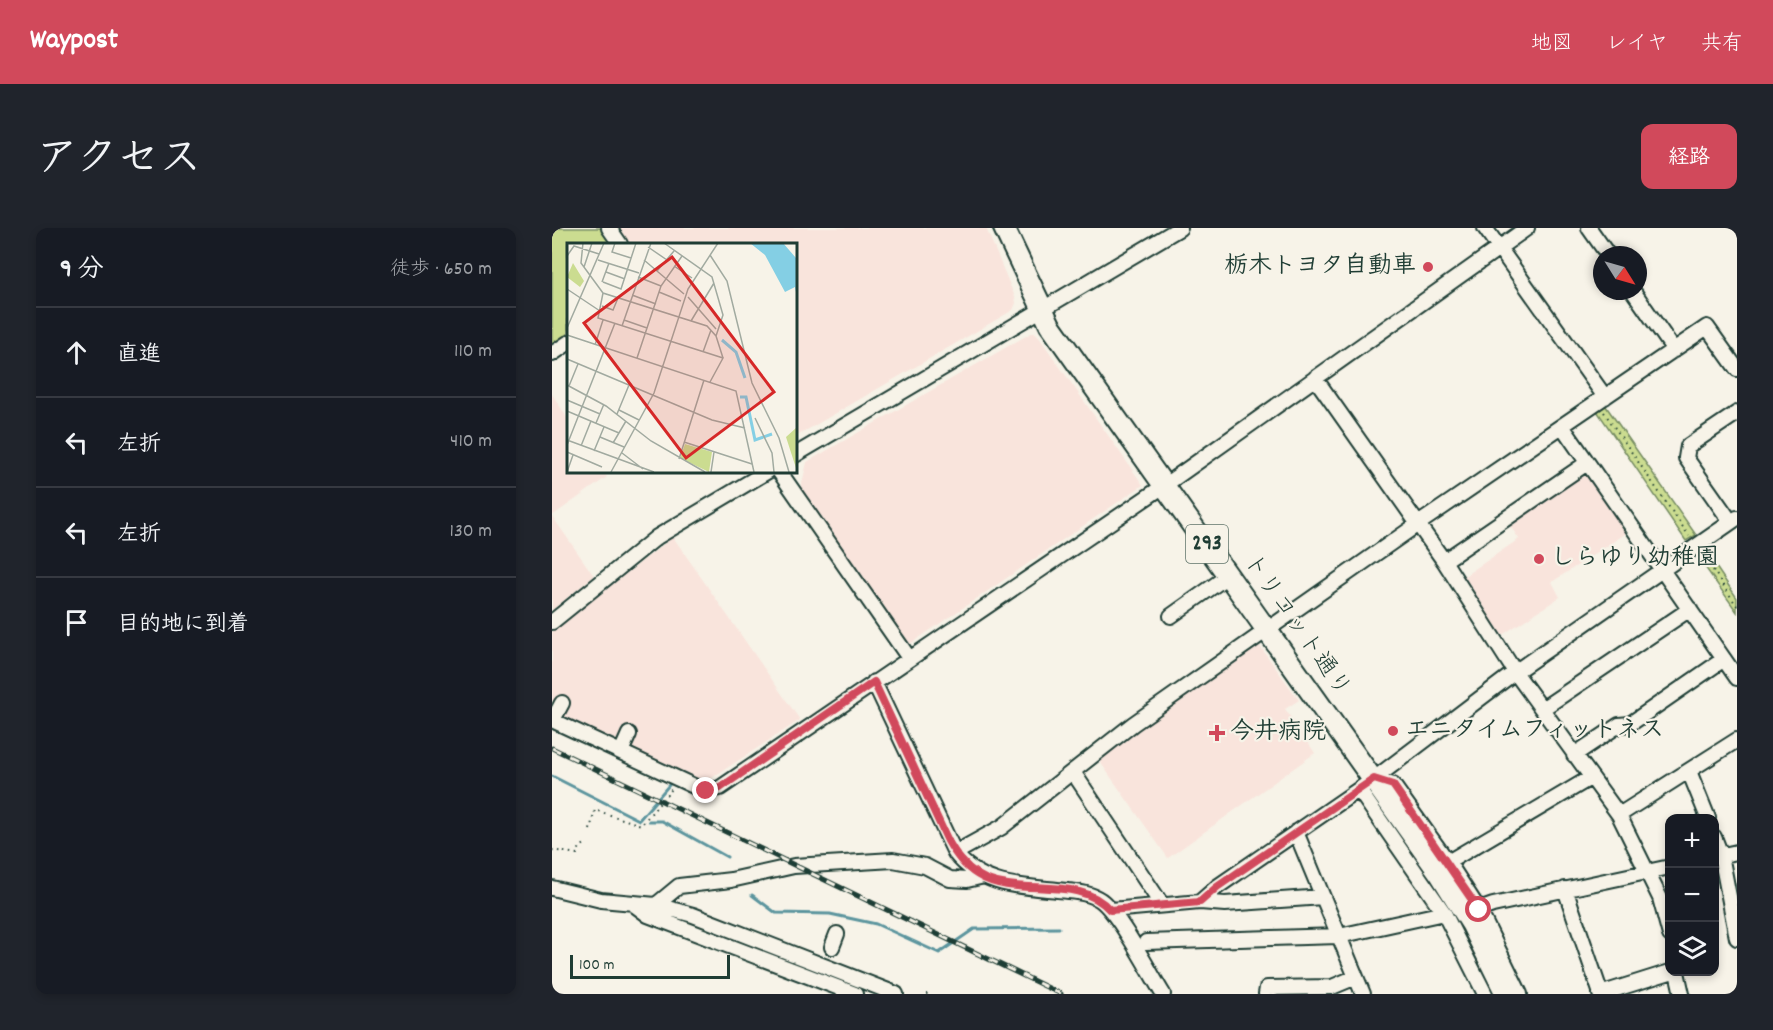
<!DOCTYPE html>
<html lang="ja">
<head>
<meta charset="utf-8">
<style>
	body { margin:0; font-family:Dekko,"Klee One",sans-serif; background:#20242c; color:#f1f3f6 }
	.controls { position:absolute; right:18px; bottom:18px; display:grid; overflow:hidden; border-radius:12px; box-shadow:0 3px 9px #0003 }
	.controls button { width:54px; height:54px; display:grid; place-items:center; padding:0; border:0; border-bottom:2px solid #363941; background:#171b24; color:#f1f3f6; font:30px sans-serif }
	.compass { position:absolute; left:1041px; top:18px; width:54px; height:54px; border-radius:50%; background:#171b24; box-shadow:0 3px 9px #0003; rotate:127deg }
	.scale { position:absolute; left:18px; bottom:15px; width:160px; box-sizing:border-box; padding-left:6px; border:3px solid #1f3d34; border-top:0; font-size:16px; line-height:21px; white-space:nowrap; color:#1f3d34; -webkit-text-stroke:4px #f7f3e8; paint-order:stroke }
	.stop { position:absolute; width:18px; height:18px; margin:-14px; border:4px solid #d1495b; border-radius:50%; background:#fff }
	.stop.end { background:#d1495b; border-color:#fff; box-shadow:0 2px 6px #0008 }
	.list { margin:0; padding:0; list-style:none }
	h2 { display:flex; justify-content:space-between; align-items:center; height:78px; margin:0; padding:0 24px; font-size:26px }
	h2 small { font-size:20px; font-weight:400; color:#9ea1a6 }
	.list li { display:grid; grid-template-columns:39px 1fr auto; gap:18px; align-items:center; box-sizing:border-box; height:90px; padding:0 24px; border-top:2px solid #363941 }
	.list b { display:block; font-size:22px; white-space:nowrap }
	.list em { font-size:20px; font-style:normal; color:#9ea1a6 }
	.icon { flex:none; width:33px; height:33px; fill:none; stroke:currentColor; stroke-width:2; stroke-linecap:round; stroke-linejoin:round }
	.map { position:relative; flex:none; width:1185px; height:766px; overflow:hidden; border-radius:12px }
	header { display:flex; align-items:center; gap:36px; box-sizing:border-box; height:84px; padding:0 30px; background:#d1495b; color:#fff }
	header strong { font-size:28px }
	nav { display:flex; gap:33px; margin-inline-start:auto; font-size:21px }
	.intro { display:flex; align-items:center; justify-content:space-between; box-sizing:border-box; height:144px; padding:0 36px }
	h1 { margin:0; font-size:42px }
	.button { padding:15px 27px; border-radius:12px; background:#d1495b; color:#fff; font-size:21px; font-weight:700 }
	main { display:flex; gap:36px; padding:0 36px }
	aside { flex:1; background:#171b24; border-radius:12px; box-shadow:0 3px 9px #0003 }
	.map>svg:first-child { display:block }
	.built { fill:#f9e4dc }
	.green { fill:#cbdc90; stroke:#758c62; stroke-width:1.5 }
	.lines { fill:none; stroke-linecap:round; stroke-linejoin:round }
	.stream { stroke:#5c959e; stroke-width:3 }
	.minor-casing { stroke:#1f3d34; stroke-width:18 }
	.highway-casing { stroke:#1f3d34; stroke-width:24 }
	.path { stroke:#1f3d34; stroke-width:2; stroke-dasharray:1.5 4.5; stroke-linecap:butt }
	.minor { stroke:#f7f3e8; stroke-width:14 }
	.highway { stroke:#f7f3e8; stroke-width:20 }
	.rail-casing { stroke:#1f3d34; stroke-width:5 }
	.rail { stroke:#f7f3e8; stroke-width:3; stroke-dasharray:9; stroke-linecap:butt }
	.route { stroke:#d1495b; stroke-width:8 }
	.poi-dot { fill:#d1495b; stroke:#f7f3e8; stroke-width:2 }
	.labels { text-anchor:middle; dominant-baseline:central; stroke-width:4.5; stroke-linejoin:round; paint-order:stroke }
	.shield { fill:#f7f3e8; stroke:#60746a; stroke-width:1.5 }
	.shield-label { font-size:22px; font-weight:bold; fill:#1f3d34 }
	.poi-label { font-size:24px; font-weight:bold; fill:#1f3d34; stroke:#f7f3e8; text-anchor:start }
	.street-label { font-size:24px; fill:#1f3d34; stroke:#f7f3e8 }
	.inset-river { fill:none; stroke:#84cfe4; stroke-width:3 }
	.inset-road { fill:none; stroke:#a1aaa0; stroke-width:1.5 }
	.view { fill:#d62828; fill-opacity:0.15; stroke:#d62828; stroke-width:3 }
	.inset-edge { fill:none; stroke:#1f3d34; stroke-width:3 }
</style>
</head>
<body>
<header>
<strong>Waypost</strong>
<nav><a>地図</a><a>レイヤ</a><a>共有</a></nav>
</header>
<div class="intro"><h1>アクセス</h1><a class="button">経路</a></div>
<main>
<aside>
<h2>9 分<small>徒歩 · 650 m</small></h2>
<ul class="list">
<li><svg class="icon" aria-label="ahead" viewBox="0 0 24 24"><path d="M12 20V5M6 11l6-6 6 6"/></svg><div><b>直進</b></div><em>110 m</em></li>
<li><svg class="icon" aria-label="left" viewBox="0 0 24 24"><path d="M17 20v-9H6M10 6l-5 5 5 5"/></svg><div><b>左折</b></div><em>410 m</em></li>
<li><svg class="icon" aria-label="left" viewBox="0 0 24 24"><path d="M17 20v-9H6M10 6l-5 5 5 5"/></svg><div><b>左折</b></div><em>130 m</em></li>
<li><svg class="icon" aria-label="arrive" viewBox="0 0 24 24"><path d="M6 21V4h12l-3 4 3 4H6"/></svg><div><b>目的地に到着</b></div></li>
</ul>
</aside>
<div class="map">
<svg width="1185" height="766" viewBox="0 0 1185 766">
	<rect width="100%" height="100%" fill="#f7f3e8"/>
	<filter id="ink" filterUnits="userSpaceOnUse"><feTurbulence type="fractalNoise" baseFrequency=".0167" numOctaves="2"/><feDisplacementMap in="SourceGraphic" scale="12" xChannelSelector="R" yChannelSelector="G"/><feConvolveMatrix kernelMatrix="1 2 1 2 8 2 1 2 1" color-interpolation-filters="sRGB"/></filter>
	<g filter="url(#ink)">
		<path class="built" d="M65 0H434L463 69 464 75 461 82 243 209V16H77Z
			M479 105H484L591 257 355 418 248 264 255 234Z
			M0 166 16 191V243H50L55 249 0 288 42 348 0 382Z
			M1031 245 1036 246 1076 304 1000 354 1008 369 947 409 908 351 967 311 957 296Z
			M121 309 248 492 152 555 0 485V404Z
			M707 417 747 472 733 481 763 525 616 630 546 531 607 484Z"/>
		<path class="green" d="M0 0H50L61 16H16V108L0 119Z
			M1051 174 1144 307 1134 313 1043 180Z
			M1151 320 1185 370V384L1143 325Z"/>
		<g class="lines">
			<path class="stream" d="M0 548 87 592 117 557
				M97 593H110L175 629
				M200 667 224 685 278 686 324 696 387 725 422 701 507 700"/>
			<g class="minor-casing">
				<path id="minor" d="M57 0 68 16
					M933 0 1053 169
					M1037 0 1056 27
					M1081 63 1122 122
					M0 126 16 115
					M763 150 892 333 963 444 1067 587 1108 670 1118 707
					M1010 198 1185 450
					M243 227 628 0
					M227 243 357 430
					M1179 294 1134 230 1136 218 1185 185
					M892 333 1035 235
					M619 388 677 347
					M0 394 105 309 216 243
					M322 454 403 625 450 599 581 496 866 296 1155 99 1185 141
					M990 481 1138 381
					M0 492 148 561 154 563 168 560 613 257 975 0
					M1 492 10 475
					M69 524 77 506
					M1022 527 1067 497 1078 496 1172 431
					M1137 543 1156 590
					M521 544 610 677
					M822 551 841 557 896 634 927 682 968 766
					M807 562 892 685 933 766
					M1067 587 1185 512
					M744 604 811 766
					M1162 609 1169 627 1185 710
					M403 625C431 661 475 658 516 663 528 664 542 666 551 674 569 690 597 743 611 766
					M1162 629 1185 624
					M896 634 1038 550
					M0 660 49 672 104 677 141 687 344 766
					M1013 661 1049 766
					M648 674 665 659 822 551 963 444 1185 290
					M80 675 96 687 303 766
					M104 677 127 658 179 652 242 638 341 632 373 638 398 651 415 652 428 649
					M559 682 648 674 673 676 771 669
					M927 682 941 677 1118 639
					M594 714 787 708 892 685
					M280 719 285 706
					M1125 744 1130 766
					M714 766 715 760 780 759 804 749
					M1048 766 1118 744"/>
			</g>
			<g class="highway-casing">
				<path id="highway" d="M452 0 498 97 888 646 920 697 954 766"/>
			</g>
			<path class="path" d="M1052 184 1137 308
				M1151 327 1185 378
				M38 602 43 582 89 597 120 561
				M0 622 25 626 28 619 35 615
				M374 766H377"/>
			<use href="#minor" class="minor"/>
			<use href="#highway" class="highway"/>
			<g class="rail-casing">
				<path id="rail" d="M0 520 509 766"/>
			</g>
			<use href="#rail" class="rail"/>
		</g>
	</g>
	<g class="lines" filter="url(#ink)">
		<path class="route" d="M154 563 168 560 322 454 396 613C404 627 412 638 426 647 464 671 526 645 558 682L648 674 665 659 822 551 841 557 927 682"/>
	</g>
	<g class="poi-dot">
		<circle cx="876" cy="39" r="6"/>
		<circle cx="987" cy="331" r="6"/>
		<circle cx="841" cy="503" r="6"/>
		<path d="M662 496h6v6h6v6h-6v6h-6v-6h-6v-6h6z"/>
	</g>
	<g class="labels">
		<rect class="shield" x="634" y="297" width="42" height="38" rx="4.5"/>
		<g class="shield-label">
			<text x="655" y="316">293</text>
		</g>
		<g class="poi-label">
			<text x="864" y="39" text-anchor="end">栃木トヨタ自動車</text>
			<text x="999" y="331">しらゆり幼稚園</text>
			<text x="853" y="503">エニタイムフィットネス</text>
			<text x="678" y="505">今井病院</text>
		</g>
		<g class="street-label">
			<text transform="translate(744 398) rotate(55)">トリコット通り</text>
		</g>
	</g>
	<g transform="translate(15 15)">
		<rect width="230" height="230" fill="#f7f3e8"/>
		<path d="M6 20 17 38 13 44 0 34ZM229 185H230L229 225 219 194ZM118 201 145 209 142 229 113 215Z" fill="#cbdc90"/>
		<path d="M183 0H216L229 15V49L228 44 218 49 198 12Z" fill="#84cfe4"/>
		<path class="inset-river" d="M155 97 169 109 178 135M173 154H179L188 197 205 191"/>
		<path class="inset-road" d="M16 0 14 20 36 50 140 83 149 93 156 115M48 0 45 9 64 15M97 0 145 34 156 72 149 93M81 4 100 17M143 12 160 38 185 140 212 195 222 229M0 13 7 3 32 11M31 17 72 30M77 17 117 51M107 23 125 35M17 24 25 0M90 28 107 8M39 29 58 36M71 34 94 43M35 39 42 20M36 39 54 46 69 0M0 46 33 68M92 49 114 58M36 50 31 75 156 115 143 139M65 52 89 61M121 54 149 86M35 63 46 67 51 55M57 77 80 85M124 78 147 40M55 83 84 0M0 85 37 0M0 92 169 148 187 229M28 102 36 77M136 109 144 87M70 115 94 43 115 13M0 116 145 177 178 185M0 142 39 163 84 198 138 229M2 143 11 121M0 157 33 171M52 167 72 177M0 168 52 190M50 171 62 142M188 175 205 210 207 229M29 180 37 161M33 194 57 204M0 197 87 229M117 199 185 221M46 200 59 178M0 202 48 80M14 203 24 178M27 208 37 184M0 209 35 224M55 210 76 226M112 216 137 137M0 229 6 212M44 229 87 150 121 46 151 0M144 229 147 209"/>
		<path class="view" d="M105 14 207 149 119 215 17 80Z"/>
		<rect width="230" height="230" class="inset-edge"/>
	</g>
</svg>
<div class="controls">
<button>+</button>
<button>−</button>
<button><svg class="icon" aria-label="layers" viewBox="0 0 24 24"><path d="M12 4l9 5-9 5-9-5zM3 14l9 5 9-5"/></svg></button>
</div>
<svg class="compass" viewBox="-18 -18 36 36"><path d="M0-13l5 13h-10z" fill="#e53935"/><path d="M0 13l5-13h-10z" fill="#9ea1a6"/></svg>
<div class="scale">100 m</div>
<div class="stop" style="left:927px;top:682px"></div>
<div class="stop end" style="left:154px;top:563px"></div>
</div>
</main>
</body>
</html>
